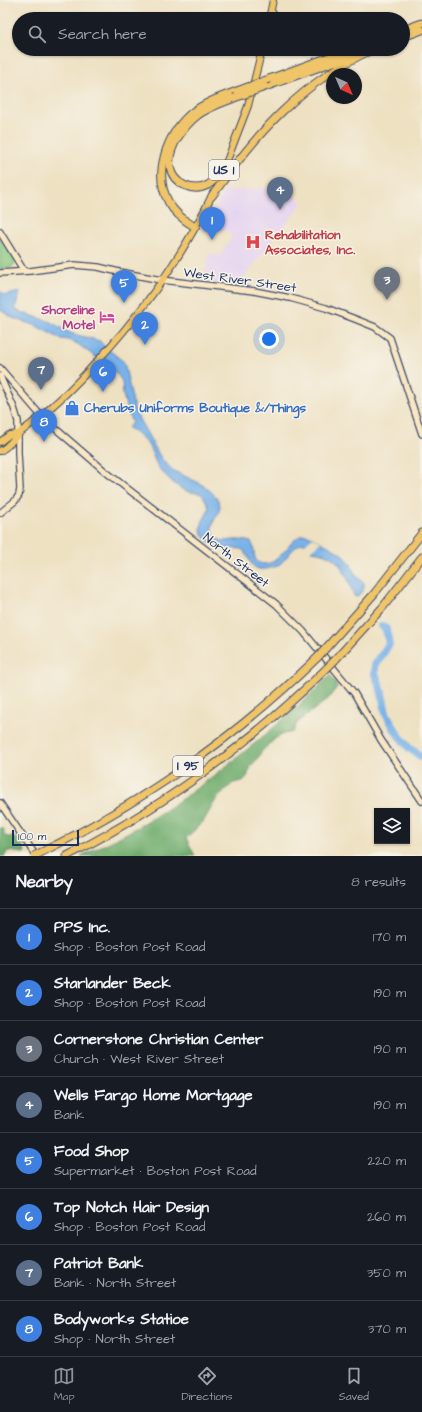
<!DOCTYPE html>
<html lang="en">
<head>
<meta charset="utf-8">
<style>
	body { margin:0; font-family:"Architects Daughter",sans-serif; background:#242831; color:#f1f3f6 }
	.controls { position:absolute; right:12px; bottom:12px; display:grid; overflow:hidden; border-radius:0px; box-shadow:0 1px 3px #0004 }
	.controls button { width:36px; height:36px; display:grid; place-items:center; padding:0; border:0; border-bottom:1px solid #363941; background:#171b24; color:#f1f3f6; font:20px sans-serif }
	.compass { position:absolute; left:326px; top:68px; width:36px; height:36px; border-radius:50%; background:#171b24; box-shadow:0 1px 3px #0004; rotate:136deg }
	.scale { position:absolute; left:12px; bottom:10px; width:67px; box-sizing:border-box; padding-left:4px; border:2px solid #1b2f5e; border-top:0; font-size:11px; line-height:14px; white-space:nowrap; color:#1b2f5e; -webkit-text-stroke:3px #f7f3e8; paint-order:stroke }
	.you { position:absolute; left:269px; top:339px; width:14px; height:14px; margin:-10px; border:3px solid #fff; border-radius:50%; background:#1a73e8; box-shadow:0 0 0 6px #1a73e833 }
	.badge { display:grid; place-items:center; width:26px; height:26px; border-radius:50%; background:#8c9099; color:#fff; font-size:13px; font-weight:700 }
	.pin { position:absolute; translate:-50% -33px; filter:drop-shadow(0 1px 2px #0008) }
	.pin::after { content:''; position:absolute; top:21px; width:14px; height:12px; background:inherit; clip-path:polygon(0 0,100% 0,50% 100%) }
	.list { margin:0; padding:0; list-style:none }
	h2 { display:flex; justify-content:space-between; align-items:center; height:52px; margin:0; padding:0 16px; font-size:17px }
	h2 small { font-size:13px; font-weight:400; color:#9ea1a6 }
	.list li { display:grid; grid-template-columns:26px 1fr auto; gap:12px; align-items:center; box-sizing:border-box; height:56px; padding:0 16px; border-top:1px solid #363941 }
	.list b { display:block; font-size:15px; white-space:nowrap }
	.list p { margin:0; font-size:13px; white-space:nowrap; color:#9ea1a6 }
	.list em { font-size:13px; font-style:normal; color:#9ea1a6 }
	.icon { flex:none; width:22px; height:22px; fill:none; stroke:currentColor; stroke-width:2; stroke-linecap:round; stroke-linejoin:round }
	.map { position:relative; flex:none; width:422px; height:856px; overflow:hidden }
	.search { position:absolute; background:#171b24; box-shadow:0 1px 3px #0004; left:12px; right:12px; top:12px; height:44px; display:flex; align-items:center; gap:10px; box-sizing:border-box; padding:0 14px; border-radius:22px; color:#9ea1a6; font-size:15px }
	.sheet { height:500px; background:#171b24 }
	nav { display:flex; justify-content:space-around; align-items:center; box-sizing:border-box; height:56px; border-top:1px solid #363941; background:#171b24; font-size:11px; color:#9ea1a6 }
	nav a { display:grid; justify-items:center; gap:2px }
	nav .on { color:#8c9099 }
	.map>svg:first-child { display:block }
	.built { fill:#e5d3f1 }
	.green { fill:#89c77d; stroke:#527b6e }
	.forest { fill:#6eac6c; stroke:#446e65 }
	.water { fill:#79b2e9; stroke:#4a70a4 }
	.pier { fill:#eee1c2 }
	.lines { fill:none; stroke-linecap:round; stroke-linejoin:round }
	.river { stroke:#79b2e9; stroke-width:8 }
	.secondary-casing { stroke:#3b4a6d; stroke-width:8 }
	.primary-casing { stroke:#3b4a6d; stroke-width:8 }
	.highway-casing { stroke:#3b4a6d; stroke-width:9 }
	.secondary { stroke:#f9e7c3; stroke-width:5.5 }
	.primary { stroke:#f0c469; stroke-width:6 }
	.highway { stroke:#f0c469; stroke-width:7 }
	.highway-bridge-casing { stroke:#3b4a6d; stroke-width:9; stroke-linecap:butt }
	.highway-bridge { stroke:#f0c469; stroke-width:7 }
	.labels { text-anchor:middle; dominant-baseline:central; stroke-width:3; stroke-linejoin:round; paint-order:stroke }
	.shield { fill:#f7f3e8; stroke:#5d6a87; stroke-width:1 }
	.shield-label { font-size:12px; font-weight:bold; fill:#1b2f5e }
	.health-label { font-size:13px; font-weight:bold; fill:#be3a42; stroke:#f7f3e8; text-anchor:start }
	.street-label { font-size:13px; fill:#1b2f5e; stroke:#f7f3e8 }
	.hotel-label { font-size:13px; font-weight:bold; fill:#b23c85; stroke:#f7f3e8; text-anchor:end }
	.shop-label { font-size:13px; font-weight:bold; fill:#366cbe; stroke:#f7f3e8; text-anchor:start }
</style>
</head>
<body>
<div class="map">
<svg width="422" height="856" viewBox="0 0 422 856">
	<rect width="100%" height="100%" fill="#f7f3e8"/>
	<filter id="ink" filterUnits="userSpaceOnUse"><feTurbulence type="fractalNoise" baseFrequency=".025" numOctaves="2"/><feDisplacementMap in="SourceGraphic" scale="8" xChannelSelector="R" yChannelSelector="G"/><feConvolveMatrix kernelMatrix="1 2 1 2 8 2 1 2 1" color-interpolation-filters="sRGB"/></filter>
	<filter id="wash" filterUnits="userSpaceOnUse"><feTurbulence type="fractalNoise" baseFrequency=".012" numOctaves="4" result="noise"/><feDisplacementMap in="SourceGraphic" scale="16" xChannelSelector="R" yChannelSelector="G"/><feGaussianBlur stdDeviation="0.9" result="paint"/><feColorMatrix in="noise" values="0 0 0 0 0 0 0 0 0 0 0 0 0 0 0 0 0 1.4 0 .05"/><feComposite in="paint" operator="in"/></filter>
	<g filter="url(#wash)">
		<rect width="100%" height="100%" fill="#eee1c2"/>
		<path class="built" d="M282 187 290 191 302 204 238 285 203 282 209 253 219 256 232 237 228 231 203 227 218 204 223 191Z"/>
		<path class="green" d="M0 235 16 261C13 269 7 269 0 269Z"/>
		<path class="forest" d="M330 675 335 682 337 687 328 699 297 723 293 732 284 734 276 738 262 751 258 758 251 766 247 777 243 781 233 783 217 798 203 822 186 838 195 856H81C96 848 111 842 125 834 160 815 193 792 224 768 261 739 297 709 330 675Z
			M0 827 4 829V835L7 837C19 836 19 841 25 850L24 853 7 851 5 856H0Z"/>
		<path class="water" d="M0 291 5 295 20 292 15 309 23 313 49 321 70 333 100 341 103 345 124 362 135 412 161 458C165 463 169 467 174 471 189 479 208 484 218 500 227 514 201 523 218 539 223 543 233 539 239 540 244 540 247 541 251 542 256 548 252 558 258 562 259 563 261 564 264 564 283 564 291 532 308 535 312 536 317 540 321 542 331 548 344 553 350 563 352 566 352 569 354 572 356 576 361 580 364 583 365 590 361 593 356 597L354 596C346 573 340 554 312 551L306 543C292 543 287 562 275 567 270 568 264 570 259 569 249 567 249 553 241 549 236 548 230 549 225 548 217 547 206 541 202 534 198 524 207 516 209 508 200 485 199 497 184 490 176 486 170 480 164 474 153 464 154 452 146 442 141 436 135 432 128 428L132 422 129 416 123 395 122 381 112 368 105 365 94 356 78 344 68 340 61 339 34 325 15 319 0 310Z"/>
		<path class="pier" d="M313 537 321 542 310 551 305 544Z"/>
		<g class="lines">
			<path class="river" d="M382 626 386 629 389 644 375 665V674L381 689 386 713 397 733 409 748 422 757"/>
		</g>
	</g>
	<g filter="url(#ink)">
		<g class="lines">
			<g class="secondary-casing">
				<path id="secondary" d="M0 232 24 271
					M0 273 30 271 74 265 98 267 119 272 162 280 254 291 290 298 326 308 355 319 375 327 390 338 422 434
					M0 368 42 417 106 472 276 604 303 631 354 693 381 740 422 801
					M0 376 14 408 18 421V453L20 489 19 495 15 501 0 513
					M0 803 36 856"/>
			</g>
			<g class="primary-casing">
				<path id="primary" d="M271 11 277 19
					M269 19 273 0
					M223 171 248 106 262 49
					M0 442 9 435 18 434
					M0 451C10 446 14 437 22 431 52 409 76 385 100 358 146 308 184 254 213 193"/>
			</g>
			<g class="highway-casing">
				<path id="highway" d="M403 30 422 23
					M403 37 422 30
					M269 79 351 49
					M265 87 350 56
					M225 167C220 174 216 180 208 185 193 193 173 184 170 167 167 148 184 126 198 115 209 107 222 103 234 98
					M212 196C255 135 303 80 374 49
					M195 227C185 221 175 214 169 203 152 173 167 135 190 114 204 103 220 97 237 91
					M326 648 374 594 422 533
					M335 660 383 607 422 557
					M42 852C145 801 236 737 318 657
					M67 856C163 807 250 744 327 668"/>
			</g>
			<use href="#secondary" class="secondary"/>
			<use href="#primary" class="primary"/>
			<use href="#highway" class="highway"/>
			<g class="highway-bridge-casing">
				<path id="highway-bridge" d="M237 91 269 79
					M234 98 265 87
					M318 657 326 648
					M327 668 335 660
					M34 856 42 852"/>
			</g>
			<use href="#highway-bridge" class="highway-bridge"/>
		</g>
	</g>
	<defs>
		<g id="hospital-bare" transform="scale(1.2)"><path d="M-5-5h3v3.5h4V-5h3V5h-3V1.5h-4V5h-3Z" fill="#e0444e" stroke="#f7f3e8" stroke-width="2.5" paint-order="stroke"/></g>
		<g id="hotel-bare" transform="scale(1.2)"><path d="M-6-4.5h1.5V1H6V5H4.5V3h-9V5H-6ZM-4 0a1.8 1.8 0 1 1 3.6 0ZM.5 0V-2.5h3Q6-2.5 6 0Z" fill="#d1479c" stroke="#f7f3e8" stroke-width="2.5" paint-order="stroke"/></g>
		<g id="shop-bare" transform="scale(1.2)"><path d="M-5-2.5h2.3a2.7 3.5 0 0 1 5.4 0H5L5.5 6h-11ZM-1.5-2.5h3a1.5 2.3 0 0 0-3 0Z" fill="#3f7fe0" stroke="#f7f3e8" stroke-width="2.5" paint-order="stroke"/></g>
	</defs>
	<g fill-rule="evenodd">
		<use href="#hospital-bare" x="253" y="242"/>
		<use href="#hotel-bare" x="107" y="317"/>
		<use href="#shop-bare" x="72" y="408"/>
	</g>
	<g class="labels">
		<g class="shield">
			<rect x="209" y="160" width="30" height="20" rx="3"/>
			<rect x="173" y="756" width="30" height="20" rx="3"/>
		</g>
		<g class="shield-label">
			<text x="224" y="170">US 1</text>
			<text x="188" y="766">I 95</text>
		</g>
		<g class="health-label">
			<text x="265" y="235">Rehabilitation<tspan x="265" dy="15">Associates, Inc.</tspan></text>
		</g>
		<g class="street-label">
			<text transform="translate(240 280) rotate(8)">West River Street</text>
			<text transform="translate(236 560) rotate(38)">North Street</text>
		</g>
		<g class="hotel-label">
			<text x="95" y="310">Shoreline<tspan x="95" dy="15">Motel</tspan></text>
		</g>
		<g class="shop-label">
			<text x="84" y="408">Cherubs Uniforms Boutique &amp;/Things</text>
		</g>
	</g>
</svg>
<div class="controls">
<button><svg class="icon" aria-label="layers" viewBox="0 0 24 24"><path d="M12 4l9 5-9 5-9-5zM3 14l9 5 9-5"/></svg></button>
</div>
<svg class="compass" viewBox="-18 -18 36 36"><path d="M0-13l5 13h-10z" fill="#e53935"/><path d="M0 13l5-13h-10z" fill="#9ea1a6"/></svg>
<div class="scale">100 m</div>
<div class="you"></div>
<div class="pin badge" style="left:212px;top:240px;background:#3f7fe0">1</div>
<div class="pin badge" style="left:145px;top:345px;background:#3f7fe0">2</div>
<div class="pin badge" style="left:387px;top:300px;background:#6b7280">3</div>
<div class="pin badge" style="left:280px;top:210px;background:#5c6f8a">4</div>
<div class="pin badge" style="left:124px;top:303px;background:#3f7fe0">5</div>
<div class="pin badge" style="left:103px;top:392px;background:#3f7fe0">6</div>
<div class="pin badge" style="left:41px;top:390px;background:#5c6f8a">7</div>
<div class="pin badge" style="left:44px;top:442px;background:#3f7fe0">8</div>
<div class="search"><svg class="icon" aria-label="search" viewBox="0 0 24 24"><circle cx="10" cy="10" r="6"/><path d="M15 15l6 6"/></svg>Search here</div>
</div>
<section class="sheet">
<h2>Nearby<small>8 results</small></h2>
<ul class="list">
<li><span class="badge" style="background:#3f7fe0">1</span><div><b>PPS Inc.</b><p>Shop · Boston Post Road</p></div><em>170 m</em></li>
<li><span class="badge" style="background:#3f7fe0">2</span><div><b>Starlander Beck</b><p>Shop · Boston Post Road</p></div><em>190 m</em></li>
<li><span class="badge" style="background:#6b7280">3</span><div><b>Cornerstone Christian Center</b><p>Church · West River Street</p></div><em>190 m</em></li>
<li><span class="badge" style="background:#5c6f8a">4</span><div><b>Wells Fargo Home Mortgage</b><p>Bank</p></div><em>190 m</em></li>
<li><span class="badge" style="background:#3f7fe0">5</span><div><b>Food Shop</b><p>Supermarket · Boston Post Road</p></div><em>220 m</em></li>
<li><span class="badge" style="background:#3f7fe0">6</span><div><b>Top Notch Hair Design</b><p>Shop · Boston Post Road</p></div><em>260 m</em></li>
<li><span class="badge" style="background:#5c6f8a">7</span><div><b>Patriot Bank</b><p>Bank · North Street</p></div><em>350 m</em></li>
<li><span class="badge" style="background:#3f7fe0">8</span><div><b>Bodyworks Statioe</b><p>Shop · North Street</p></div><em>370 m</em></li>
</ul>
</section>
<nav>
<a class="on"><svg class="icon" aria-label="map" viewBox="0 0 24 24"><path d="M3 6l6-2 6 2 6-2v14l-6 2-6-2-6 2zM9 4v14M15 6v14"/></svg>Map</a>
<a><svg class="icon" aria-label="directions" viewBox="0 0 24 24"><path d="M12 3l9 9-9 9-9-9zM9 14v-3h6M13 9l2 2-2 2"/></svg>Directions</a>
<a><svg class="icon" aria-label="saved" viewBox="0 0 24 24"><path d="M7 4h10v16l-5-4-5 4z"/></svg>Saved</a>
</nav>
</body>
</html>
